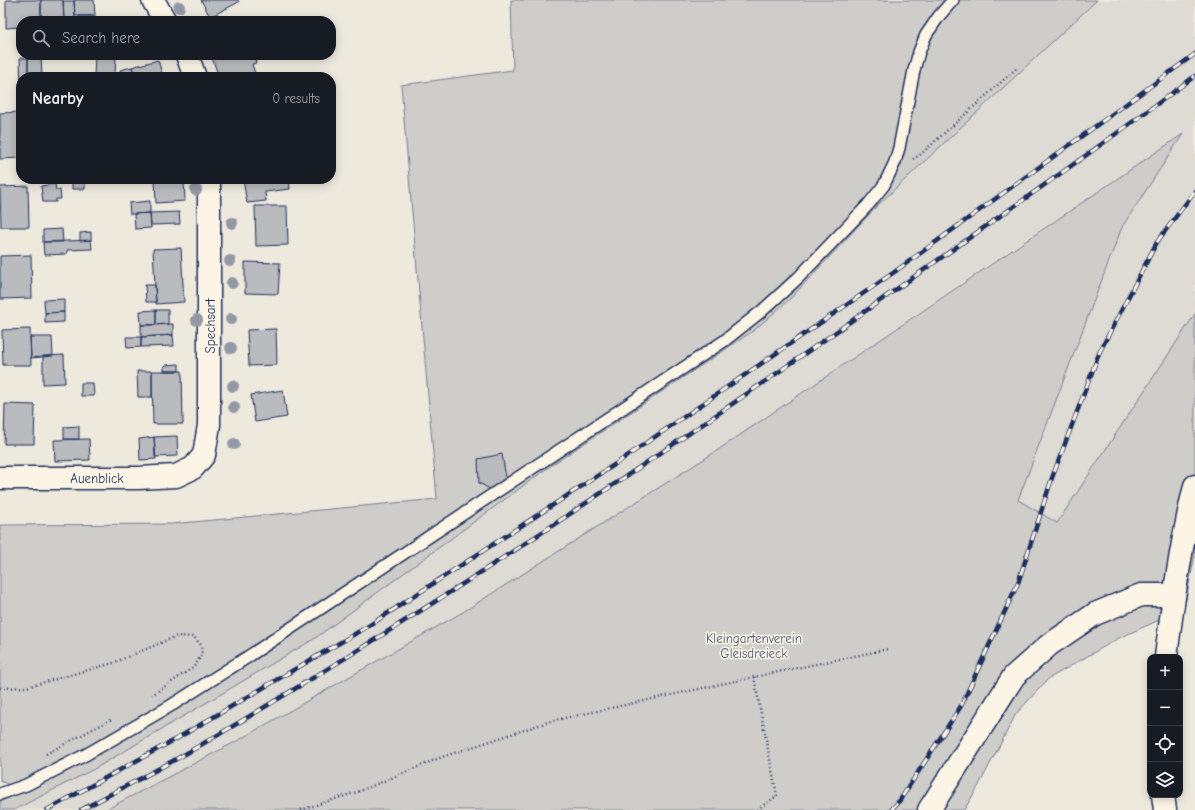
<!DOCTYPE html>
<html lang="en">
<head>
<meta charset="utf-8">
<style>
	body { margin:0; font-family:"Comic Neue",sans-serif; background:#242831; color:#f1f3f6 }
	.controls { position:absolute; right:12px; bottom:12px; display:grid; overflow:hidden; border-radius:8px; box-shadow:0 2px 10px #0003 }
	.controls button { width:36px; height:36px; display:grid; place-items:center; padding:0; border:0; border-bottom:1px solid #363941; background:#171b24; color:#f1f3f6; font:20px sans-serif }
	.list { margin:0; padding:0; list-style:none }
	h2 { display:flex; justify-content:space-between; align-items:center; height:52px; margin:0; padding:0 16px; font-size:17px }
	h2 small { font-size:13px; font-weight:400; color:#9ea1a6 }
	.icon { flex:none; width:22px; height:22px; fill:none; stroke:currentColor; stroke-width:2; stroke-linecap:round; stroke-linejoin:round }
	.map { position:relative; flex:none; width:1195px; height:810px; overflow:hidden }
	.search { position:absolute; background:#171b24; box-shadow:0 2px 10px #0003; left:16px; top:16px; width:320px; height:44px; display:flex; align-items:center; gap:10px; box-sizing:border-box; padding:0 14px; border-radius:16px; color:#9ea1a6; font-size:15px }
	.panel { position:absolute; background:#171b24; box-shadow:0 2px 10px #0003; left:16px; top:72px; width:320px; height:112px; border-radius:16px }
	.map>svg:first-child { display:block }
	.built { fill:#dedbd4 }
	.green { fill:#cfcdca; stroke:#757e94 }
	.building { fill:#babbbe; stroke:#1b2f5e }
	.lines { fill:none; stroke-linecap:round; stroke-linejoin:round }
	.lane-casing { stroke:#1b2f5e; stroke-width:14 }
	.street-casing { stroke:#1b2f5e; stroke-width:25 }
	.path { stroke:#1b2f5e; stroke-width:2.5; stroke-dasharray:1 3; stroke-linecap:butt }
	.lane { stroke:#fcf5e5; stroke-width:11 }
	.street { stroke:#fcf5e5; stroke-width:22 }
	.rail-casing { stroke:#1b2f5e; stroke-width:4.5 }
	.rail { stroke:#fcf5e5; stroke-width:3; stroke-dasharray:9; stroke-linecap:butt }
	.tree { fill:#9398a6 }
	.labels { text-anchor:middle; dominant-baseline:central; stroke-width:3; stroke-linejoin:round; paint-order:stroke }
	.street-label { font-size:13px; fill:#1b2f5e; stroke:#fcf5e5 }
	.park-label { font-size:13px; fill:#485679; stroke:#fcf5e5 }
</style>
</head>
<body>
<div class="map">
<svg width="1195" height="810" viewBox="0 0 1195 810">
	<rect width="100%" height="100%" fill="#eee9dd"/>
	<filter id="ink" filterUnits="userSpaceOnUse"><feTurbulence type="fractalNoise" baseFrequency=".025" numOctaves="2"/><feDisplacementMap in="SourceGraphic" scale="8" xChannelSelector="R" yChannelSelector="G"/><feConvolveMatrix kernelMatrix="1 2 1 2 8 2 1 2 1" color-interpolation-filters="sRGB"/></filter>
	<g filter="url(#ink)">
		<path class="built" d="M1097 0H1195V314L1057 523 1018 500 1122 227 1182 135 986 266 715 452 463 612 237 741 105 810H14L96 768 314 639 553 464 753 331 790 299 879 204Z"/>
		<path class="green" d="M511 0H1097L879 204 790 299 753 331 553 464 314 639 96 768 14 810H0V802L23 791 0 781V525L171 524 437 499 401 85 513 70Z
			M1183 134 1122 227 1018 500 1057 523 1195 314V555L1184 609 1119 638 1048 679 1016 714 978 787 964 810H105L237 741 463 612 715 452Z"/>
		<path class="building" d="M6 0H41V21H21V27L6 28Z
			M41 0H63L64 21H41Z
			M74 0H94L95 16H75Z
			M201 0H238L239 2 210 17Z
			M63 1H74L75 19H64Z
			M79 16H95V21H79Z
			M28 55H41L42 77H28Z
			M95 55H116L115 77H94Z
			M211 55H254L256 63 252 64 256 77H219Z
			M20 58H28V77H42H21V93Z
			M158 60 163 77H135L132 67Z
			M132 67 135 77H122L120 70Z
			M21 112V158L0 159V113Z
			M72 179H85V189H72Z
			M155 179H184L185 201 156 203Z
			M243 179H289L290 189 265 192 266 201 247 203Z
			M55 184 56 190H60L61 199H56V202H43L41 186Z
			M28 186 29 227H1L0 187Z
			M150 201V213L130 214 129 203Z
			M255 206H287L288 245 256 246Z
			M179 212 180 224 151 225 150 213Z
			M150 213 151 228 135 229 134 214Z
			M62 229 63 242H43V230Z
			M91 232V240L80 241V233Z
			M91 240 92 249 67 250V254L44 255 43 242Z
			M181 248 184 302 156 304 153 249Z
			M31 255 32 298 0 299V256Z
			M245 262 280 263 278 294 245 293Z
			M145 285H155L156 302H146Z
			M64 299V312L45 313 44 300Z
			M156 310V325H141L140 311Z
			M156 310H168V324L156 325Z
			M64 312V322L45 323V313Z
			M173 324V335L141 337V325Z
			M30 329 31 365H3L2 330Z
			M276 329 277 365 249 366 247 330Z
			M173 335 174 346 141 347V337Z
			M30 337H52L53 356 31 358Z
			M126 337H141V347L127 348Z
			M64 355 65 383 43 384V356Z
			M179 364V371H164V367L166 365Z
			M137 371H152V397H138Z
			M152 371H182L183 424H153Z
			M81 383H93L94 396H81Z
			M283 390 287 417 255 422 251 395Z
			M5 404 35 405 34 444H4Z
			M79 426V439H64V427Z
			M177 436 178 456 155 457 154 437Z
			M154 437 156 459 140 460 139 439Z
			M89 439 90 460 55 461 54 440Z
			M502 454 506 478 490 489 479 483 478 459Z"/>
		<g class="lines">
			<g class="lane-casing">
				<path id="lane" d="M0 794 26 785 87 754 172 705 246 658 724 341 763 310 798 278 868 205 884 185 895 162 899 148 914 70 919 52 926 35 939 16 953 0"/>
			</g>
			<g class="street-casing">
				<g id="street">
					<path d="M153 0 165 21"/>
					<path d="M187 55 195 77"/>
					<path id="s1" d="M0 478H138L176 476 193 468 204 455 209 425V179"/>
					<path d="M1166 657C1173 599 1181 543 1195 486"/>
					<path d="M1163 795 1165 810"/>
					<path d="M929 810 1014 676 1049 645 1095 614 1141 595H1173"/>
				</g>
			</g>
			<path class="path" d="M913 159 921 154 1018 67
				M754 677 777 796 756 810
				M0 688 27 687 113 663 177 636 194 637 201 645 202 654 194 667 152 695
				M46 754 112 719
				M301 810 360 791 442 757 551 721 754 677 888 649"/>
			<use href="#lane" class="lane"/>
			<use href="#street" class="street"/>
			<g class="rail-casing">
				<path id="rail" d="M47 810 176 739 370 625 614 465 893 273 1195 54
					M81 810C116 791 152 773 187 753 421 617 646 466 867 310 977 232 1088 156 1195 76
					M891 810 900 800 961 706 1018 583 1052 478 1100 351 1157 242 1195 191"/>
			</g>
			<use href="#rail" class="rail"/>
		</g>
		<g class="tree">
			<circle cx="179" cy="7" r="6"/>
			<circle cx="196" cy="190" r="6"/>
			<circle cx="232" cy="223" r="6"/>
			<circle cx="230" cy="261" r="6"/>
			<circle cx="232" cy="283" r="6"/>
			<circle cx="231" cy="319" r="6"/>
			<circle cx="197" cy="320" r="6"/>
			<circle cx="231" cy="348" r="6"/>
			<circle cx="233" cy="386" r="6"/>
			<circle cx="234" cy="407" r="6"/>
			<circle cx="234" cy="444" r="6"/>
		</g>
	</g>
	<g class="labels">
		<g class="street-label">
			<text transform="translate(210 326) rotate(-90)">Spechsart</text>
			<text stroke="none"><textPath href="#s1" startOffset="97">Auenblick</textPath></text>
		</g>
		<g class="park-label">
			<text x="754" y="638">Kleingartenverein<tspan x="754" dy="15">Gleisdreieck</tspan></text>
		</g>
	</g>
</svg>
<div class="controls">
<button>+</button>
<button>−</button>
<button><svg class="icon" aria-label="locate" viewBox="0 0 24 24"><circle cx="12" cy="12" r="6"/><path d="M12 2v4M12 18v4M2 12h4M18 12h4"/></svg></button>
<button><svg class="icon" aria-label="layers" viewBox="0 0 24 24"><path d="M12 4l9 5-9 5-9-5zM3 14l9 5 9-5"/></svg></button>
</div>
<div class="search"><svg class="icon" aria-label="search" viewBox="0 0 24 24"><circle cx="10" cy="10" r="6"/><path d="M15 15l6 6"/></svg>Search here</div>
<section class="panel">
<h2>Nearby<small>0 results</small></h2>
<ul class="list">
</ul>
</section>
</div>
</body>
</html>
